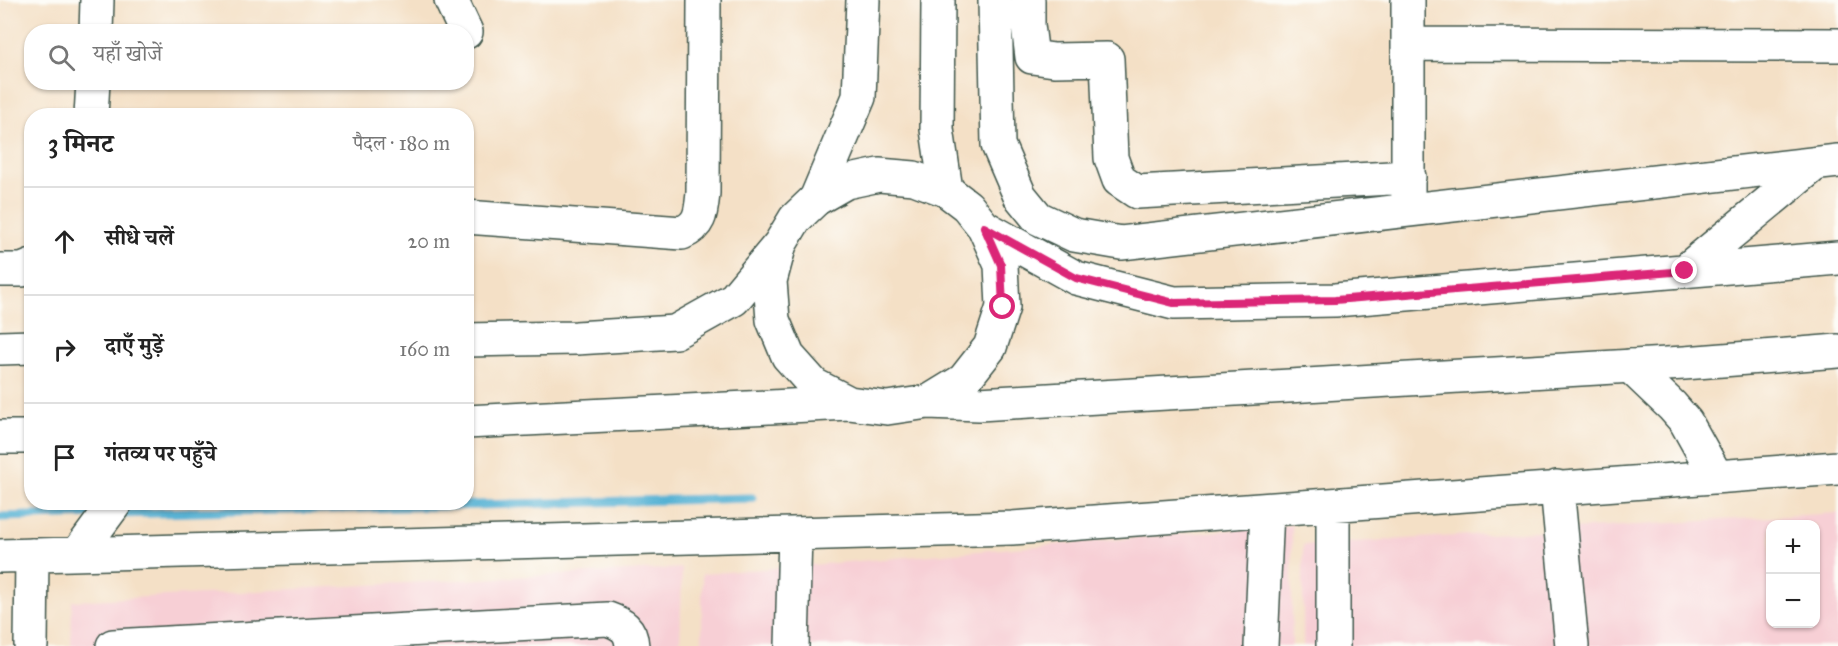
<!DOCTYPE html>
<html lang="hi">
<head>
<meta charset="utf-8">
<style>
	body { margin:0; font-family:"IM FELL Great Primer","Noto Serif Devanagari",serif; background:#f2f2f2; color:#222 }
	.controls { position:absolute; right:18px; bottom:18px; display:grid; overflow:hidden; border-radius:12px; box-shadow:0 2px 4px #0004 }
	.controls button { width:54px; height:54px; display:grid; place-items:center; padding:0; border:0; border-bottom:2px solid #e0e0e0; background:#fff; color:#222; font:30px sans-serif }
	.stop { position:absolute; width:18px; height:18px; margin:-14px; border:4px solid #db2777; border-radius:50%; background:#fff }
	.stop.end { background:#db2777; border-color:#fff; box-shadow:0 2px 6px #0008 }
	.list { margin:0; padding:0; list-style:none }
	h2 { display:flex; justify-content:space-between; align-items:center; height:78px; margin:0; padding:0 24px; font-size:26px }
	h2 small { font-size:20px; font-weight:400; color:#767676 }
	.list li { display:grid; grid-template-columns:39px 1fr auto; gap:18px; align-items:center; box-sizing:border-box; height:108px; padding:0 24px; border-top:2px solid #e0e0e0 }
	.list b { display:block; font-size:22px; white-space:nowrap }
	.list em { font-size:20px; font-style:normal; color:#767676 }
	.icon { flex:none; width:33px; height:33px; fill:none; stroke:currentColor; stroke-width:2; stroke-linecap:round; stroke-linejoin:round }
	.map { position:relative; flex:none; width:1838px; height:646px; overflow:hidden }
	.search { position:absolute; background:#fff; box-shadow:0 2px 4px #0004; left:24px; top:24px; width:450px; height:66px; display:flex; align-items:center; gap:15px; box-sizing:border-box; padding:0 21px; border-radius:24px; color:#767676; font-size:22px }
	.panel { position:absolute; background:#fff; box-shadow:0 2px 4px #0004; left:24px; top:108px; width:450px; height:402px; border-radius:24px }
	.map>svg:first-child { display:block }
	.built { fill:#f7cfd5; fill-rule:evenodd }
	.lines { fill:none; stroke-linecap:round; stroke-linejoin:round }
	.stream { stroke:#56b2d4; stroke-width:9 }
	.minor-casing { stroke:#3f554a; stroke-width:36 }
	.major-casing { stroke:#3f554a; stroke-width:36 }
	.minor { stroke:#fff; stroke-width:33 }
	.major { stroke:#fff; stroke-width:33 }
	.route { stroke:#db2777; stroke-width:8 }
</style>
</head>
<body>
<div class="map">
<svg width="1838" height="646" viewBox="0 0 1838 646">
	<rect width="100%" height="100%" fill="#fdfcf7"/>
	<filter id="ink" filterUnits="userSpaceOnUse"><feTurbulence type="fractalNoise" baseFrequency=".0167" numOctaves="2"/><feDisplacementMap in="SourceGraphic" scale="12" xChannelSelector="R" yChannelSelector="G"/><feConvolveMatrix kernelMatrix="1 2 1 2 8 2 1 2 1" color-interpolation-filters="sRGB"/></filter>
	<filter id="wash" filterUnits="userSpaceOnUse"><feTurbulence type="fractalNoise" baseFrequency=".008" numOctaves="4" result="noise"/><feDisplacementMap in="SourceGraphic" scale="24" xChannelSelector="R" yChannelSelector="G"/><feGaussianBlur stdDeviation="1.35" result="paint"/><feColorMatrix in="noise" values="0 0 0 0 0 0 0 0 0 0 0 0 0 0 0 0 0 1.4 0 .05"/><feComposite in="paint" operator="in"/></filter>
	<g filter="url(#wash)">
		<rect width="100%" height="100%" fill="#f4e0c6"/>
		<path class="built" d="M1838 513V646H1303V545ZM1770 524H1816V624H1770Z
			M1292 525V646H702V574Z
			M682 568 680 646H71L72 601Z"/>
		<g class="lines">
			<path class="stream" d="M116 514 752 498
				M0 517 96 514"/>
		</g>
	</g>
	<g filter="url(#ink)">
		<g class="lines">
			<g class="minor-casing">
				<path id="minor" d="M451 0 466 32
					M938 0 937 129 946 190
					M995 0 998 145 1020 196 1038 218 1074 235 1121 243 1838 161
					M1028 0V25L1032 57 1054 60 1107 59 1111 158 1119 180 1137 192 1409 177
					M96 32 97 0
					M1409 44 1838 45
					M91 116 93 82
					M1408 198V0
					M816 199 859 97 863 0
					M466 217 682 233C701 225 701 212 703 193L704 0
					M0 270H22L32 266
					M1630 366 1672 406 1686 422 1716 476
					M1557 487 1572 646
					M1333 506V646
					M79 552 116 502
					M0 556 1012 528 1838 468
					M31 646 32 555
					M113 646 608 619C622 624 631 629 632 646
					M792 646 795 534
					M1261 646 1267 510"/>
			</g>
			<g class="major-casing">
				<path id="major" d="M984 227 1076 278 1174 303 1335 300 1838 258
					M780 244 770 281 773 320 788 356 814 385 849 403 887 408 928 402 979 404 1684 363 1838 351
					M1685 271 1815 164
					M466 340 576 338 675 332 734 299 780 244 795 219 816 199 846 182 879 175 914 178 946 190 967 206 984 227 1001 265 1003 307 990 347 964 380 928 402
					M0 348 32 347
					M466 422 849 403
					M0 437H32"/>
			</g>
			<use href="#minor" class="minor"/>
			<use href="#major" class="major"/>
		</g>
	</g>
	<g class="lines" filter="url(#ink)">
		<path class="route" d="M1003 307 1001 265 984 227 1076 278 1174 303 1335 300 1685 271"/>
	</g>
</svg>
<div class="controls">
<button>+</button>
<button>−</button>
</div>
<div class="stop" style="left:1003px;top:307px"></div>
<div class="stop end" style="left:1685px;top:271px"></div>
<div class="search"><svg class="icon" aria-label="search" viewBox="0 0 24 24"><circle cx="10" cy="10" r="6"/><path d="M15 15l6 6"/></svg>यहाँ खोजें</div>
<section class="panel">
<h2>3 मिनट<small>पैदल · 180 m</small></h2>
<ul class="list">
<li><svg class="icon" aria-label="ahead" viewBox="0 0 24 24"><path d="M12 20V5M6 11l6-6 6 6"/></svg><div><b>सीधे चलें</b></div><em>20 m</em></li>
<li><svg class="icon" aria-label="right" viewBox="0 0 24 24"><path d="M7 20v-9h11M14 6l5 5-5 5"/></svg><div><b>दाएँ मुड़ें</b></div><em>160 m</em></li>
<li><svg class="icon" aria-label="arrive" viewBox="0 0 24 24"><path d="M6 21V4h12l-3 4 3 4H6"/></svg><div><b>गंतव्य पर पहुँचे</b></div></li>
</ul>
</section>
</div>
</body>
</html>
